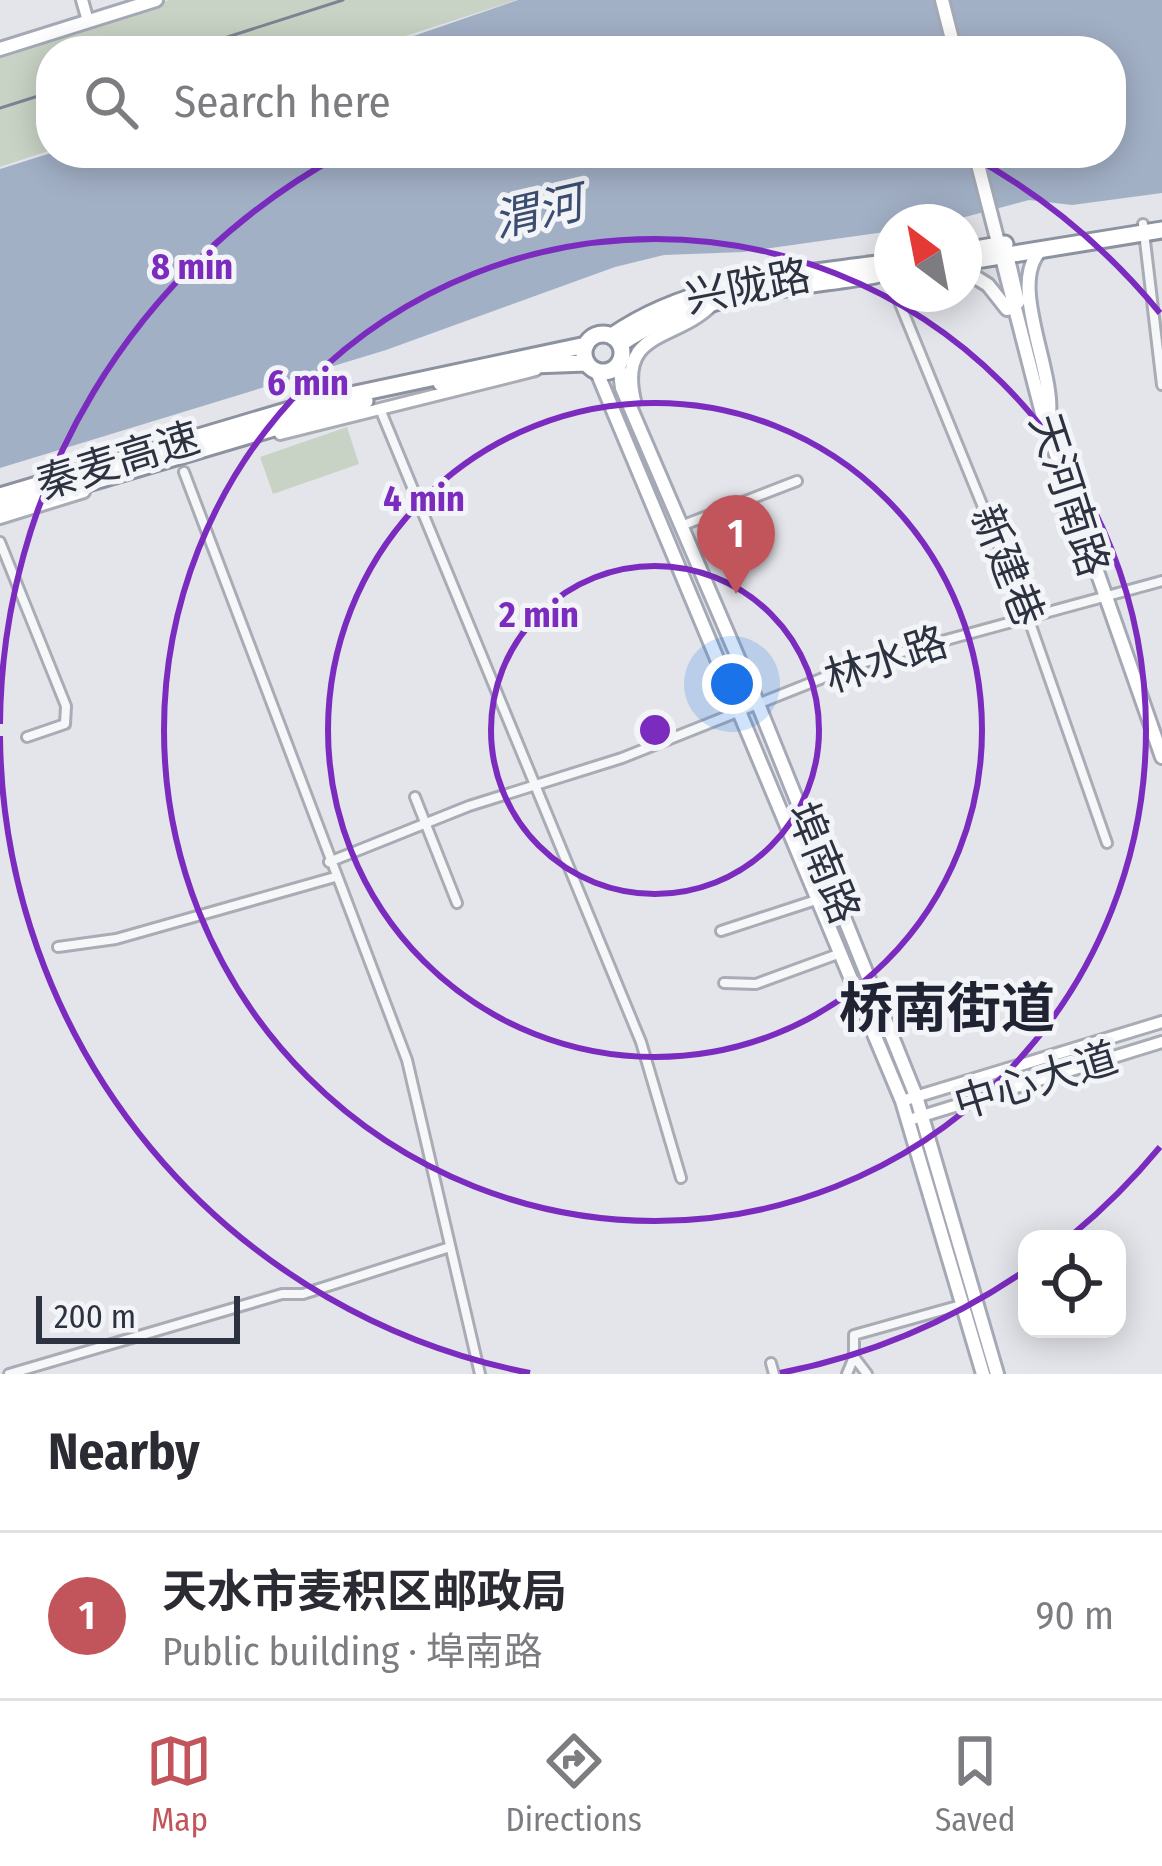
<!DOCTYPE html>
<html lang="en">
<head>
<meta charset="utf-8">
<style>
	body { margin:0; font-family:"Fira Sans Condensed","Noto Sans SC",sans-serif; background:#f2f2f3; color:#2b2b33 }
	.controls { position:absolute; right:36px; bottom:36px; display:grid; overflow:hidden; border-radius:24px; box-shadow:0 6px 30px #0003 }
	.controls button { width:108px; height:108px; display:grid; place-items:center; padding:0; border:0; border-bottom:3px solid #e1e1e2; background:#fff; color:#2b2b33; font:60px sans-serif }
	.compass { position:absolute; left:874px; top:204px; width:108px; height:108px; border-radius:50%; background:#fff; box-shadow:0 6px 30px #0003; rotate:328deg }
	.scale { position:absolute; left:36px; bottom:30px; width:204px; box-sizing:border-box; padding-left:12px; border:6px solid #2d3241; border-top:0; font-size:33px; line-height:42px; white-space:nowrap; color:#2d3241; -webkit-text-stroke:9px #f3f4f8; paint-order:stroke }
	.you { position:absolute; left:732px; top:684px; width:42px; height:42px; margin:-30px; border:9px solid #fff; border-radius:50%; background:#1a73e8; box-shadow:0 0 0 18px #1a73e833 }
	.badge { display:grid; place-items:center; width:78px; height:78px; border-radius:50%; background:#c2555b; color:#fff; font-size:39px; font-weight:700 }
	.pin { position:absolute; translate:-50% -99px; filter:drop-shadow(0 3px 6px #0008) }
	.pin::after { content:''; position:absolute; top:63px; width:42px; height:36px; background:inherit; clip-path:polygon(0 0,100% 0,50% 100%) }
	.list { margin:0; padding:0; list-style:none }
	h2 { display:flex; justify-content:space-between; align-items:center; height:156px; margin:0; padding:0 48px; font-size:51px }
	h2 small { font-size:39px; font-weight:400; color:#7c7c81 }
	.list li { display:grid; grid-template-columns:78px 1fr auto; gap:36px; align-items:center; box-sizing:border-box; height:168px; padding:0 48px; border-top:3px solid #e1e1e2 }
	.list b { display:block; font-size:45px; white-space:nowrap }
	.list p { margin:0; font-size:39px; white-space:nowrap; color:#7c7c81 }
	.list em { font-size:39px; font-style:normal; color:#7c7c81 }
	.icon { flex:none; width:66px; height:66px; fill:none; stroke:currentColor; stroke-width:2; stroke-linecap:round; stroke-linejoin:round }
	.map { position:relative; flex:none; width:1162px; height:1374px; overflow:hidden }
	.search { position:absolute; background:#fff; box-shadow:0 6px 30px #0003; left:36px; right:36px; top:36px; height:132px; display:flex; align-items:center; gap:30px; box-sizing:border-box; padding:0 42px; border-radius:48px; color:#7c7c81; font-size:45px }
	.sheet { height:324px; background:#fff }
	nav { display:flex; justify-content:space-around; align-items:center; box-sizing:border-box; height:168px; border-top:3px solid #e1e1e2; background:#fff; font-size:33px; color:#7c7c81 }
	nav a { display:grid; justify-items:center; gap:6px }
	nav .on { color:#c2555b }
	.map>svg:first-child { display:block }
	.green { fill:#c8d3c5 }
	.water { fill:#a2b0c6 }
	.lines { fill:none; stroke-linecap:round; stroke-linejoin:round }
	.street-casing { stroke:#a9acb4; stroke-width:14 }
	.secondary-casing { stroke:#a9acb4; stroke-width:16 }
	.primary-casing { stroke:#a4a9b5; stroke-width:18 }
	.highway-casing { stroke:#8c929f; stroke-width:21 }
	.street { stroke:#f6f7f9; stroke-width:8 }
	.secondary { stroke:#fff; stroke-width:10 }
	.primary { stroke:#fff; stroke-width:12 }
	.highway { stroke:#fff; stroke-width:15 }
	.tram { stroke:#7e8492; stroke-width:3 }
	.ring { fill:none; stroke:#7b2cbf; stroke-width:6 }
	.labels { text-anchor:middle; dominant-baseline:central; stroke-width:10; stroke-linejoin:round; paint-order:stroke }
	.street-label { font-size:42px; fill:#2d3241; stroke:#f3f4f8 }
	.water-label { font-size:45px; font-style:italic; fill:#3b4e71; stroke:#f3f4f8 }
	.district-label { font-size:54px; font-weight:bold; fill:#1f2332; stroke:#f3f4f8 }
	.centre { fill:#7b2cbf; stroke:#f3f4f8; stroke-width:6 }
	.ring-label { font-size:36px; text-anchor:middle; font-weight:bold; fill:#7b2cbf; stroke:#f3f4f8; stroke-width:10; stroke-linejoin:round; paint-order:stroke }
</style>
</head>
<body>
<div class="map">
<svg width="1162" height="1374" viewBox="0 0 1162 1374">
	<rect width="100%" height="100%" fill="#e3e5ea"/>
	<path class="green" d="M169 0H517L359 51H51V150L0 167V50Z
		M347 427 359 464 273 494 260 457Z"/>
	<path class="water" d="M518 0H1162V193L1072 205 1029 200 946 222H892V231L743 252 664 255 615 267 386 350 0 468V169L51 153H1111V51H370Z"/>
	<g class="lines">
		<g class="street-casing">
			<path id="street" d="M1143 224 1162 385
				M887 273 892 285
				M896 294 1028 617 1107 843
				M380 409 641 1042 681 1178
				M184 472 407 1060 480 1374
				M681 526 797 481
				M0 542 66 706 65 724 27 737
				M415 797 457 903
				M329 862 469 806 622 758 858 664 1162 581
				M721 931 816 900
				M58 947 116 939 335 877
				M724 983 756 984 838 954
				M854 1357 867 1374
				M771 1363 774 1374
				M9 1374 282 1294H303L450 1247
				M847 1374 854 1357V1335L961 1305"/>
		</g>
		<g class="secondary-casing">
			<path id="secondary" d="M82 0 88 21
				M280 434 536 370
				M0 518 84 492
				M902 1101 1162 1022
				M909 1120 1162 1042"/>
		</g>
		<g class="primary-casing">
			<path id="primary" d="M942 0 955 51
				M0 49 156 0
				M975 153 1043 417 1162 757
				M1005 246 1018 302
				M1041 250C1007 283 1054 368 1049 415
				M964 270 988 285 1007 309
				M619 364 622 388 758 704 916 1096 997 1374
				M597 372 902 1101 983 1374
				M634 401C617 329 676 341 712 304"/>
		</g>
		<g class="highway-casing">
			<path id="highway" d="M964 251 1005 244
				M964 262 1162 230
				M584 353a19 19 0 1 1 38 0a19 19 0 1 1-38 0Z
				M612 336C695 279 794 276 892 262
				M620 344C694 293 788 289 875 275
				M441 383 533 365 586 363
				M0 496 313 403 586 345
				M0 509 365 401"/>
		</g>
		<use href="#street" class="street"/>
		<use href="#secondary" class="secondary"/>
		<use href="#primary" class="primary"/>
		<use href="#highway" class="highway"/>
		<path class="tram" d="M184 51 343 0
			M0 108 51 92"/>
	</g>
	<g class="ring">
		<circle cx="655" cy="730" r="164"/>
		<circle cx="655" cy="730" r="327"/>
		<circle cx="655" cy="730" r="491"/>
		<path d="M1160 1147A655 655 0 0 1 1072 1235M1026 1270A655 655 0 0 1 780 1373M530 1373A655 655 0 0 1 0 736M0 724A655 655 0 0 1 342 154M968 154A655 655 0 0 1 1160 313"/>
	</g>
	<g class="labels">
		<g class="street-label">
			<text transform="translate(748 287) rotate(-11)">兴陇路</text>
			<text transform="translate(118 461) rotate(-17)">秦麦高速</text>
			<text transform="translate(1069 495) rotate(72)">天河南路</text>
			<text transform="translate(1007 566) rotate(68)">新建巷</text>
			<text transform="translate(886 660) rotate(-18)">林水路</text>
			<text transform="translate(823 863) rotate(68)">埠南路</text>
			<text transform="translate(1036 1081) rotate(-17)">中心大道</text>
		</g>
		<g class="water-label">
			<text transform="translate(538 212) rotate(-13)">渭河</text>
		</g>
		<g class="district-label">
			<text x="947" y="1009">桥南街道</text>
		</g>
	</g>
	<circle cx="655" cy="730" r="18" class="centre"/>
	<g class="ring-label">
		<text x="192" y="279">8 min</text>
		<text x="308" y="395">6 min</text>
		<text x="424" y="511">4 min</text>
		<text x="539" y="627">2 min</text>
	</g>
</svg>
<div class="controls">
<button><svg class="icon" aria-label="locate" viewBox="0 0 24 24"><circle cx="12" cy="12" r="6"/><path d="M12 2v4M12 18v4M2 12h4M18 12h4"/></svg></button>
</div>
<svg class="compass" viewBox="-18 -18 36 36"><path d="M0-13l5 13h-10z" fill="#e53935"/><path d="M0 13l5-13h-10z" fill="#7c7c81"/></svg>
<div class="scale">200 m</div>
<div class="you"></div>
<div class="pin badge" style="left:736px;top:594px">1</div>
<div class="search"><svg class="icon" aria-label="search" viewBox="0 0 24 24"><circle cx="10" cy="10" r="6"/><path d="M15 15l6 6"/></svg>Search here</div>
</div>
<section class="sheet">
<h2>Nearby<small></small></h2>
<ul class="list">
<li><span class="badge">1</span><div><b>天水市麦积区邮政局</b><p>Public building · 埠南路</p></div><em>90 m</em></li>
</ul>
</section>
<nav>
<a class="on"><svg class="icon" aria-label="map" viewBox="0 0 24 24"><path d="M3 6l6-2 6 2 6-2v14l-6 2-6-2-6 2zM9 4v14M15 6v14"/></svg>Map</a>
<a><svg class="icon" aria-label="directions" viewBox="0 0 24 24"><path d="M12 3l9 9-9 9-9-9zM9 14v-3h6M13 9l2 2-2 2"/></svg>Directions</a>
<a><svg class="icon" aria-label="saved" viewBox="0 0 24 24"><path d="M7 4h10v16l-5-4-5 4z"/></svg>Saved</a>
</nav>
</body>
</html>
